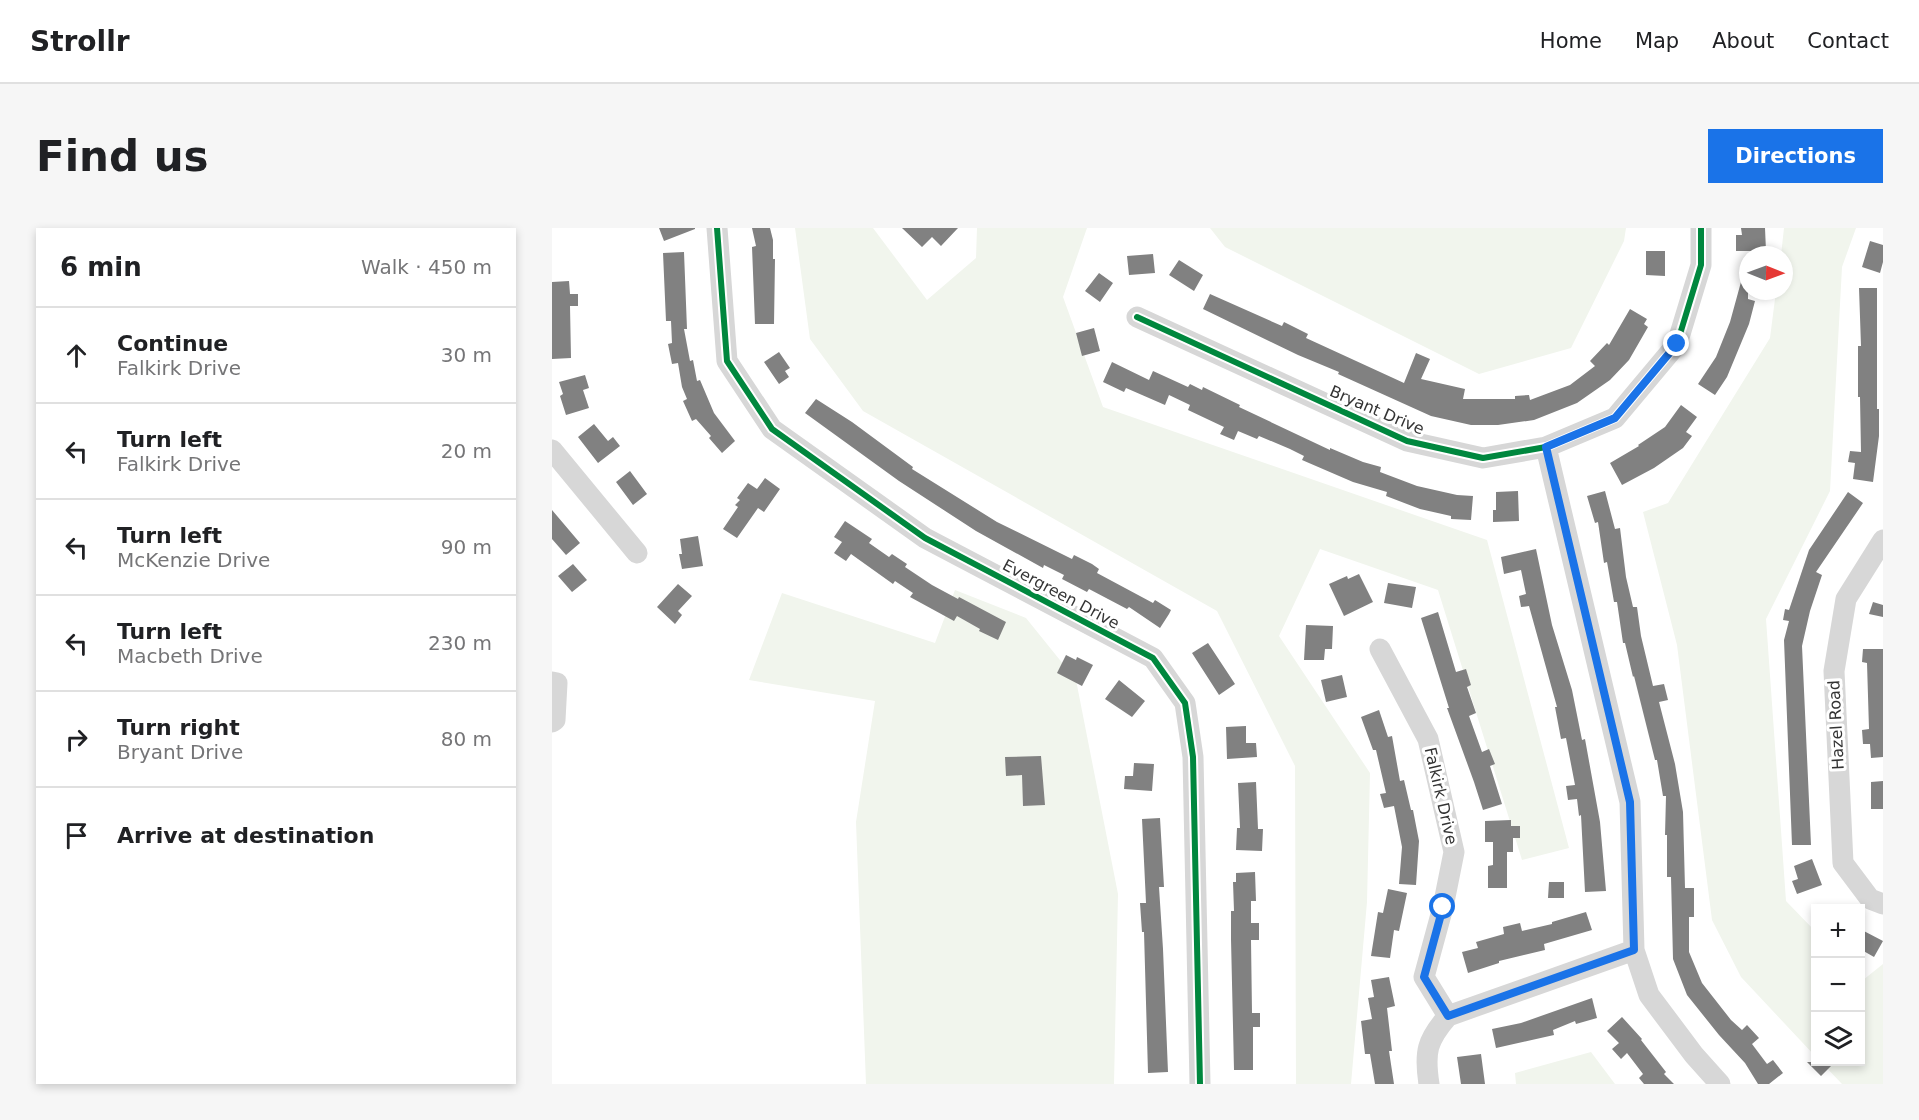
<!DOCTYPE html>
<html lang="en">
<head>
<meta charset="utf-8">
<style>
	body { margin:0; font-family:"DejaVu Sans",sans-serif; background:#f6f6f6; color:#202124 }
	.controls { position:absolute; right:18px; bottom:18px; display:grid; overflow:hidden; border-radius:0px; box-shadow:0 3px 9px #0003 }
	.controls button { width:54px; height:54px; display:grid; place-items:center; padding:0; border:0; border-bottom:2px solid #e0e0e0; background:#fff; color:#202124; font:30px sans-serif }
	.compass { position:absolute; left:1187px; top:18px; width:54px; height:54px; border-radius:50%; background:#fff; box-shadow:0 3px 9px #0003; rotate:91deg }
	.stop { position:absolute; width:18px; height:18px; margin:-14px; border:4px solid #1a73e8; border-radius:50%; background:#fff }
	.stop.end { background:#1a73e8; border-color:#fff; box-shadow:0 2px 6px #0008 }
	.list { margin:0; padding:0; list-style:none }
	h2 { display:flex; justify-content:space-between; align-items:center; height:78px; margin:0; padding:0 24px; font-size:26px }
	h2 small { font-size:20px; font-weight:400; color:#757577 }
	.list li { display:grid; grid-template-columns:39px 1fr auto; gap:18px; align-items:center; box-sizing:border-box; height:96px; padding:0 24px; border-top:2px solid #e0e0e0 }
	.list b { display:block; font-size:22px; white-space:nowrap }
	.list p { margin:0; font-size:20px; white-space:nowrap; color:#757577 }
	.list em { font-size:20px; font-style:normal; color:#757577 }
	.icon { flex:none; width:33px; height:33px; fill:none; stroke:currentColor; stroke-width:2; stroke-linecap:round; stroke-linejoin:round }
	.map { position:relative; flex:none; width:1331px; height:856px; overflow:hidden; border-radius:0px }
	header { display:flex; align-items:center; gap:36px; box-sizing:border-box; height:84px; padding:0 30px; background:#fff; border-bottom:2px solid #e0e0e0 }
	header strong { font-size:28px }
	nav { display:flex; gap:33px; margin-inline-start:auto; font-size:21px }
	.intro { display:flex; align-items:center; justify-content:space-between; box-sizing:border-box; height:144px; padding:0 36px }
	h1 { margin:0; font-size:42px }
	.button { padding:15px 27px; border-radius:0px; background:#1a73e8; color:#fff; font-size:21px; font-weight:700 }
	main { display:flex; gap:36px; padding:0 36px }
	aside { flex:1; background:#fff; border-radius:0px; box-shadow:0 3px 9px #0003 }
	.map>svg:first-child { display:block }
	.green { fill:#f1f5ed }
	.building { fill:#818181 }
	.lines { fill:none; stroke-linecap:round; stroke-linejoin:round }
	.minor { stroke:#d7d7d7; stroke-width:21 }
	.cycleway-casing { stroke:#fff; stroke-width:10 }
	.cycleway { stroke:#00873e; stroke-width:6 }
	.route { stroke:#1a73e8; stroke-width:8 }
	.labels { text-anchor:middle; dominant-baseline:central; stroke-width:6; stroke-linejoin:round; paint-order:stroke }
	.street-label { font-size:16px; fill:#333; stroke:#fff }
</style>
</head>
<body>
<header>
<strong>Strollr</strong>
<nav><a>Home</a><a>Map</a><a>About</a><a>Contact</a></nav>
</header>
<div class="intro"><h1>Find us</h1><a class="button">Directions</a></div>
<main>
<aside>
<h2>6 min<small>Walk · 450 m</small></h2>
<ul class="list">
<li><svg class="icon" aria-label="ahead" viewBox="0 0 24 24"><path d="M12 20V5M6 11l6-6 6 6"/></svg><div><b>Continue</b><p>Falkirk Drive</p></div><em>30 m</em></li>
<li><svg class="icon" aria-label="left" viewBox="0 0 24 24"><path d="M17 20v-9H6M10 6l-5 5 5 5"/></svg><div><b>Turn left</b><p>Falkirk Drive</p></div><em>20 m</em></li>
<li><svg class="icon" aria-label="left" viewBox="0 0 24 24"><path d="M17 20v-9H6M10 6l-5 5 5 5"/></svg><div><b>Turn left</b><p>McKenzie Drive</p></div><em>90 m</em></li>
<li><svg class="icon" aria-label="left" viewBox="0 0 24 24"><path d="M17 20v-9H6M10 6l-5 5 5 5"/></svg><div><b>Turn left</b><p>Macbeth Drive</p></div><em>230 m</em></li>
<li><svg class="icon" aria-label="right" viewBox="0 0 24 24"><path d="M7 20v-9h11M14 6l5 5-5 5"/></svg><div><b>Turn right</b><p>Bryant Drive</p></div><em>80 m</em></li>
<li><svg class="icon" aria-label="arrive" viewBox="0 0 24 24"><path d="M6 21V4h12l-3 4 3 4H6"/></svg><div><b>Arrive at destination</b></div></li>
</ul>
</aside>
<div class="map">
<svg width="1331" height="856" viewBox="0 0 1331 856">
	<rect width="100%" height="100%" fill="#fff"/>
	<path class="green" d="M243 0H321L375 72 424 30 425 0H535L511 69 551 179 935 312 1017 620 970 632 886 362 768 321 727 408 818 545 815 674 799 856H744L743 538 665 383 311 183 258 111Z
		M658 0H1074L1072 13 1019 120 927 146 673 19Z
		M1232 0H1304L1290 39 1278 263 1214 391 1234 673 1263 703V828L1189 749 1160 692 1125 417 1091 284 1116 275 1218 110 1224 63H1232V27H1229Z
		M403 362 474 390 524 452 566 666 562 856H314L304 594 323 473 197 452 230 365 383 415Z
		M1331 736V856H1290L1269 834H1308L1309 750 1311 752Z
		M1039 824 1063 856H964L963 845Z"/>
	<path class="building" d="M107 0H143V1L112 13Z
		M200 0H218L221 12V31H223L222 96H203L200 19 204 18Z
		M350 0H406L389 18 380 9 370 19Z
		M1189 0H1213L1214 23H1184V7H1190Z
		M1318 13 1331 17V34L1328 45 1310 39Z
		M1094 23H1113V48L1094 47Z
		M132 24 135 101H132L138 133 141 132 145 153 148 152 162 185 183 213 170 225 157 210 159 208 144 191 140 193 131 173 135 171 130 159 126 135 120 136 116 116 120 115 119 93H114L111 25Z
		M601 26 603 45 577 47 575 28Z
		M627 32 651 47 642 63 617 47Z
		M1192 43H1196V71L1203 73 1197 96 1175 149 1163 167 1146 156 1164 129 1178 94Z
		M547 45 561 55 548 74 533 63Z
		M17 53 18 66H26V78H18L19 130 0 131V54Z
		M1307 60H1325V181H1327V208L1321 254 1301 251 1303 235 1296 234 1298 223 1309 224 1308 169H1306V118H1309Z
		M658 66 730 98 732 94 756 106 754 110 852 155 864 125 878 131 869 151 913 161 911 171H963V168L977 167 978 172 1018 157 1043 138 1038 133 1055 115 1057 117 1078 81 1095 91 1092 96 1096 99 1077 132 1058 152 1025 175 982 192 946 197H919L879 188 786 146 787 144 746 127 651 81Z
		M542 100 548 123 530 128 524 105Z
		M227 124 238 140 233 143 237 149 227 156 212 134Z
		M560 134 597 152 601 143 636 159 638 156 650 162 651 159 688 177 687 179 778 222V220L811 234 829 239 828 244 865 258 905 267 921 268 919 292 899 291V288L868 281 834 268 835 264 801 254 750 232 752 228 738 221 707 208 705 211 686 203 682 212 668 206 672 199 636 182 638 177 617 167 613 177 574 160 572 164 551 154Z
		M33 147 37 160 31 162 37 180 14 187 8 168 11 166 7 154Z
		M264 171 300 194 361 239 360 241 445 294 520 331 522 327 540 336 547 341 545 345 601 375 603 372 619 382 617 386 608 400 577 379 575 381 537 361 535 364 510 351 512 347 492 337 491 340 424 303 347 253 253 185Z
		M1129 177 1145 189 1134 204 1140 208 1131 220 1102 240 1070 257 1058 235 1087 218 1086 217 1113 199Z
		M42 196 56 213 61 209 68 218 46 235 26 209Z
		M78 243 95 266 81 277 64 254Z
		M213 250 228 261 212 284 206 280 185 310 171 301 186 279 183 277 188 272 185 270 196 255 205 261Z
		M966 263 967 293 941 294V282H944V264Z
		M1053 263 1063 301 1068 300 1074 349 1081 379H1085L1089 408 1101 458 1112 456 1116 472 1107 474 1123 536 1131 584 1133 660H1142V689H1137V724L1150 755 1179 792 1190 802 1195 797 1207 810 1200 816 1215 836 1221 832 1231 845 1217 856H1206L1193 835 1167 807 1135 767 1121 731 1119 649H1115V607H1113L1114 568H1111L1105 532H1103L1082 448 1081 449 1073 415H1071L1065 374H1062L1055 334 1052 335 1046 294 1043 295 1035 268Z
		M1296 264 1311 275 1264 344 1270 347 1258 383 1250 418 1259 617H1240L1232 412 1237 393 1231 392 1233 381 1237 382 1257 322Z
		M0 282 28 315 14 327 0 311Z
		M293 293 320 311 317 315 337 329 340 326 355 336 353 339 380 357 406 371 407 369 454 394 446 412 427 403 428 401 405 388 402 393 358 369 361 365 343 353 341 356 299 326 294 333 282 325 290 314 282 309Z
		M146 308 151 338 130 341 127 326H130L128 311Z
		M984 321 1000 397 1020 462 1030 512 1033 511 1048 594 1054 663 1033 664 1029 587 1027 588 1025 571 1016 572 1014 558 1023 557 1014 510 1009 511 1003 479H1005L977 378 969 379 967 368 974 366 969 342 952 346 949 329Z
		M21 336 35 352 20 364 6 348Z
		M807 346 821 374 792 388 777 356 795 348 796 351Z
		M836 355 864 359 860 380 832 375Z
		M126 356 140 368 126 383 130 387 123 396 105 379Z
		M1321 374 1331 377V389L1317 386Z
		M886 384 904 444 914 441 919 457 915 459 924 485 917 488 930 524 937 521 943 536 938 538 950 576 931 582 922 554 895 480H897L869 390Z
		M754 397 781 398 780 421H773L772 432H752Z
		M656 415 683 456 667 467 640 425Z
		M1311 421H1331V529L1319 530 1318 516H1311L1310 502 1317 501 1315 435 1310 434Z
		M514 427 524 432 525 429 541 437 530 458 505 445Z
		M790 447 795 469 774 474 769 452Z
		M567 452 593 473 580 489 553 471Z
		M827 482 836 509 840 508 848 553 852 552 859 582H861L867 613 864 657 847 656 850 619 842 578 832 580 828 566 834 565 824 522H821L809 489Z
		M694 498V515H704L705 529 675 531 674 499Z
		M489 528 493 577 471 578 470 547 454 548 453 529Z
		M582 535 602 536 600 563 572 561 573 548H581Z
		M1331 553V581H1319V554Z
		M704 554 706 601H711L710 623 684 622 685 600H688L686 555Z
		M608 590 612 659H607L611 721 616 844 596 845 592 704H590L588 675H594L590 591Z
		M959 592V598H968V610H961V624H955V660H936V638L941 637V614H933V593Z
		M1260 631 1270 657 1245 666 1240 653 1246 651 1242 638Z
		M703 644 704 673H699V695H707V712H699L700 785H708V799H701V842H682L679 711V683H682L681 654H684V645Z
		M997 654H1012V670H996Z
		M836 661 855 665 847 703 842 702 838 730 819 728 826 684 831 685Z
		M1034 684 1040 702 992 716 993 722 947 733V735L916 745 910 724 926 720 924 714 952 706 951 699 968 695 970 703 1000 696V694Z
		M1308 701 1331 713 1322 729 1308 721Z
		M837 749 843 778 835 780 840 823H837L842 856H823L818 826H813L809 793 820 791 816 770 822 769 819 752Z
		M1040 770 1045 790 1024 796 1023 793 1001 802 1002 807 944 820 940 801 969 795Z
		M1070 789 1090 811 1089 812 1114 844 1112 846 1122 856H1092L1087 850 1091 846 1075 825 1069 831 1060 821 1067 815 1055 803Z
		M929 826 933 856H909L905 829Z
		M1255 834H1283L1269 848Z"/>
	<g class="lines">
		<path class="minor" d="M165 0 175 133 220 201 373 310 601 430 633 475 641 529 648 856
			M585 89 855 213 931 230 994 219 1063 190 1125 116 1149 37V0
			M994 219 1078 574 1082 722 1097 767 1142 827 1168 856
			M0 222 85 325
			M1331 312 1294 371 1282 443 1291 635 1318 671 1331 676
			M828 421 876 511 902 624 891 679 872 749 896 788
			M0 454 5 455 3 492 0 494
			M877 856C872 824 875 812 896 788L1082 722"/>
		<g class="cycleway-casing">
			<path id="cycleway" d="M165 0 175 133 220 201 373 310 601 430 633 475 641 529 648 856
				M585 89 855 213 931 230 994 219 1063 190 1125 116 1149 37V0"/>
		</g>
		<use href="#cycleway" class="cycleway"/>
	</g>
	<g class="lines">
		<path class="route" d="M891 679 872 749 896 788 1082 722 1078 574 994 219 1063 190 1125 116"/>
	</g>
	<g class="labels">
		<g class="street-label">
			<text transform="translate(825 182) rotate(23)">Bryant Drive</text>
			<text transform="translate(509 366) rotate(28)">Evergreen Drive</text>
			<text transform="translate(1284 497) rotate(-93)">Hazel Road</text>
			<text transform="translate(889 568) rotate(77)">Falkirk Drive</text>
		</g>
	</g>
</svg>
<div class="controls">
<button>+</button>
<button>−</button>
<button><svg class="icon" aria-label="layers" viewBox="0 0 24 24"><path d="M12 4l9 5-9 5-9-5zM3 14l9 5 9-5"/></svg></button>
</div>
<svg class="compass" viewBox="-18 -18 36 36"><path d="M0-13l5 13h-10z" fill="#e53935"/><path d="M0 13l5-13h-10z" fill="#757577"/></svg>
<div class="stop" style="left:891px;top:679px"></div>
<div class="stop end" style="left:1125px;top:116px"></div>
</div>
</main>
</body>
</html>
